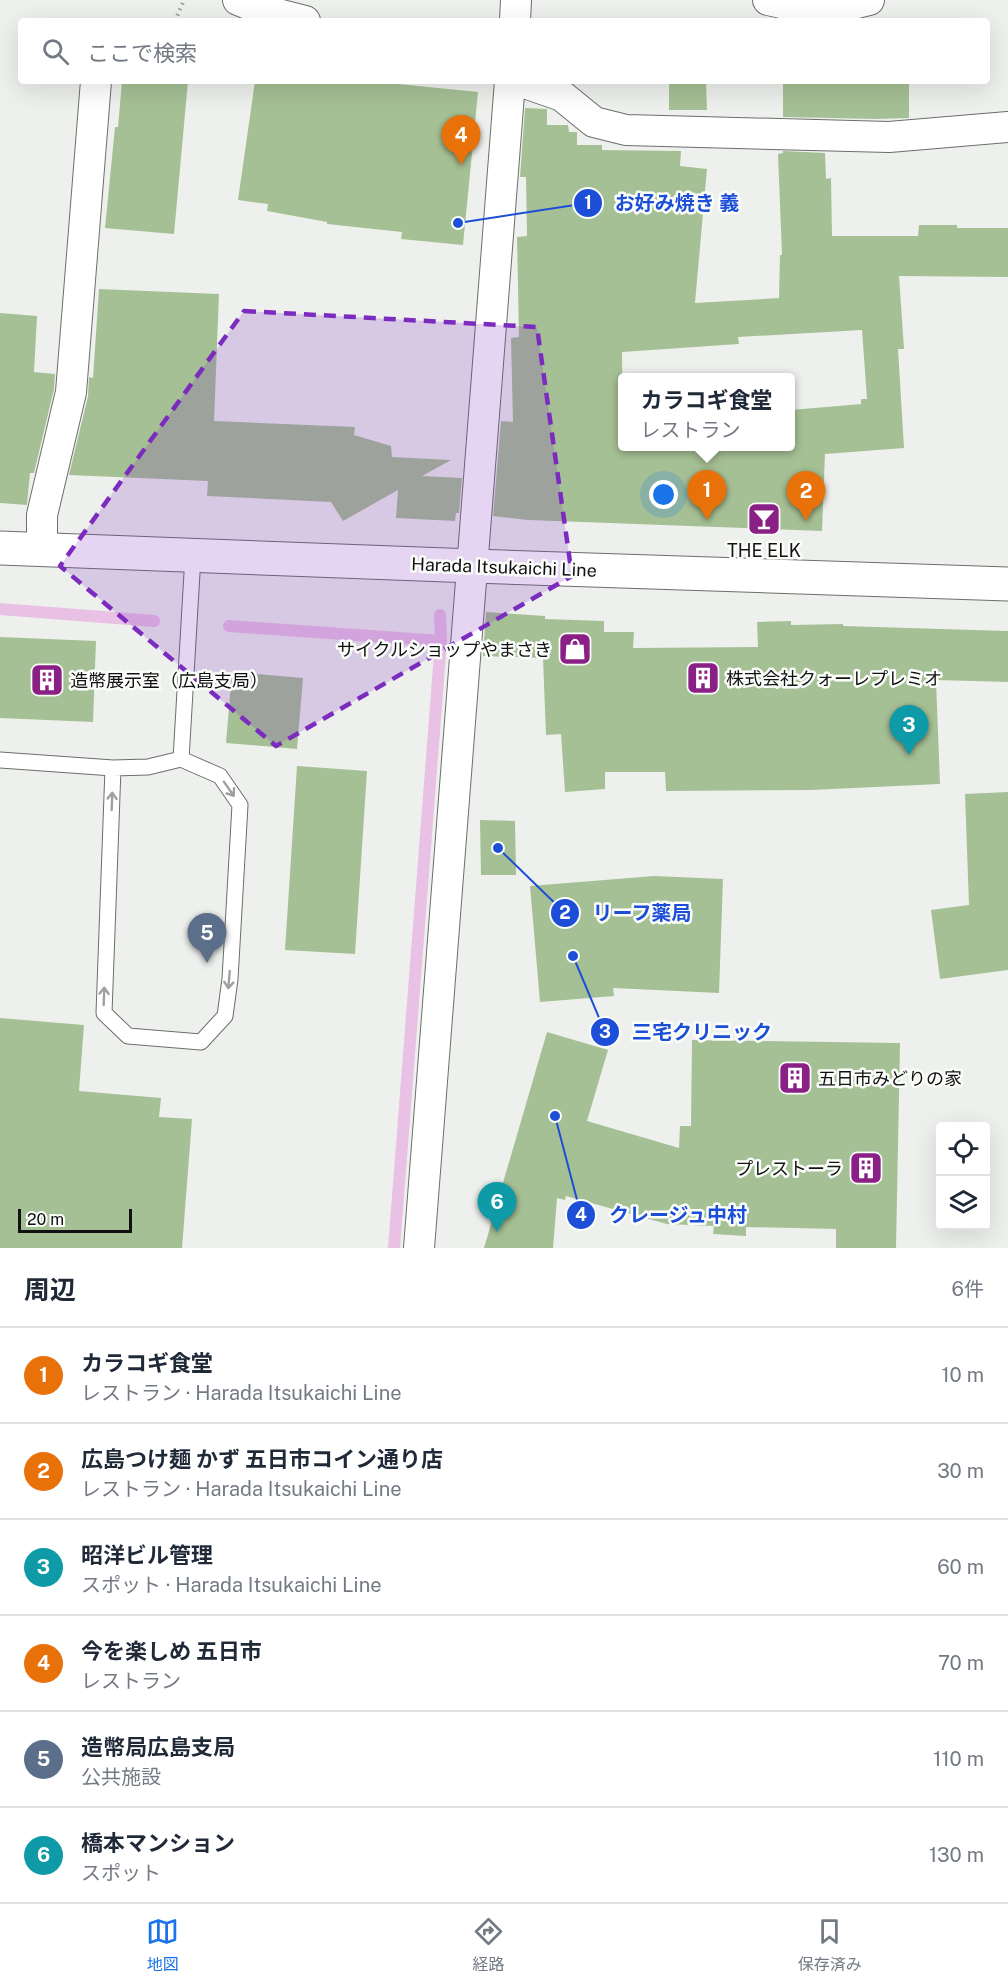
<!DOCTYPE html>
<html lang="ja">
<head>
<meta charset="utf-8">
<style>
	body { margin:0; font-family:"Public Sans","Noto Sans JP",sans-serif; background:#f2f2f3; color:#1f2937 }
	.controls { position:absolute; right:18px; bottom:18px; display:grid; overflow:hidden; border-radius:6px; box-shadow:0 6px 24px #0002 }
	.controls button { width:54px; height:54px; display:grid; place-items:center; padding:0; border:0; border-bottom:2px solid #e0e1e3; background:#fff; color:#1f2937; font:30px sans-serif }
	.scale { position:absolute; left:18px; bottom:15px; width:114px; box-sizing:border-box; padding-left:6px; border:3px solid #101110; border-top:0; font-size:16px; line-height:21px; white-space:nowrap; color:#101110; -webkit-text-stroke:4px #fbfdfa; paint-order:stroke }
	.you { position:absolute; left:664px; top:495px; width:21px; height:21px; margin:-15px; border:4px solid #fff; border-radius:50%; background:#1a73e8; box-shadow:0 0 0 9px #1a73e833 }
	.badge { display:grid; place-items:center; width:39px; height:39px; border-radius:50%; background:#1a73e8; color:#fff; font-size:20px; font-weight:700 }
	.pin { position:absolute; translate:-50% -50px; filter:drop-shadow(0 2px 3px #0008) }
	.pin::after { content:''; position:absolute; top:32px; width:21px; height:18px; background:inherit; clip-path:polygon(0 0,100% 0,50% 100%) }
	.popup { position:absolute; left:618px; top:373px; width:177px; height:78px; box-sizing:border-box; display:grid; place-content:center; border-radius:6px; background:#fff; filter:drop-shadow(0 2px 4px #0005); font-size:20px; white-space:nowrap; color:#747a83 }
	.popup b { font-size:22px; color:#1f2937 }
	.popup::after { content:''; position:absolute; left:50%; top:100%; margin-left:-12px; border:12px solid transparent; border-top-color:#fff }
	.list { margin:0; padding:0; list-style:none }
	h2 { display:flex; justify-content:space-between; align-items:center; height:78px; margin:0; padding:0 24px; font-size:26px }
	h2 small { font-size:20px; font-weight:400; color:#747a83 }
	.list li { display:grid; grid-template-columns:39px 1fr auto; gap:18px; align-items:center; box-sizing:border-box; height:96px; padding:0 24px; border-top:2px solid #e0e1e3 }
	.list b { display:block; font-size:22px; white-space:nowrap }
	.list p { margin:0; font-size:20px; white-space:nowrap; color:#747a83 }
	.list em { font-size:20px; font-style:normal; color:#747a83 }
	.icon { flex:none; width:33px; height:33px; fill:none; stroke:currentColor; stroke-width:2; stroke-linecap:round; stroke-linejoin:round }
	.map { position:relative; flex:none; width:1008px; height:1248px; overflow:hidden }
	.search { position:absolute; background:#fff; box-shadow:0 6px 24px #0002; left:18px; right:18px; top:18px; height:66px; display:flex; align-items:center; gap:15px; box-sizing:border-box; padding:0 21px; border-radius:6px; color:#747a83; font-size:22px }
	.sheet { height:654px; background:#fff }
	nav { display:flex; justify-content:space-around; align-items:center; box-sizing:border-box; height:84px; border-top:2px solid #e0e1e3; background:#fff; font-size:16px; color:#747a83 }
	nav a { display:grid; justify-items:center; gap:3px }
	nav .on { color:#1a73e8 }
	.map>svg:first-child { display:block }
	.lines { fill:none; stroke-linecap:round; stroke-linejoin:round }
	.stream { stroke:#e9c1e5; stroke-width:12 }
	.building { fill:#a6c095; fill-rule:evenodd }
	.lane-casing { stroke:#6c6e6b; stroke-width:17 }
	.street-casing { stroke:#6c6e6b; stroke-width:32 }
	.secondary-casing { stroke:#6c6e6b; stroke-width:35 }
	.path { stroke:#979997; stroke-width:4; stroke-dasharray:1.5 4.5; stroke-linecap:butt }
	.lane { stroke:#fff; stroke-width:15 }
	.street { stroke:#fff; stroke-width:30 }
	.secondary { stroke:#fff; stroke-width:33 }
	.oneway { stroke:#9fa09f }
	.marked { fill:#7b2cbf; fill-opacity:0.2; stroke:#7b2cbf; stroke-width:4.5; stroke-dasharray:12 8; stroke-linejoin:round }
	.labels { text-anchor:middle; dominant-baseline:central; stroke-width:5; stroke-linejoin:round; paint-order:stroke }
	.poi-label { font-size:18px; fill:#101110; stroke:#fbfdfa; text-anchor:start }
	.street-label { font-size:18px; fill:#101110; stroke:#fbfdfa }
	.leader { fill:none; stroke:#1d4ed8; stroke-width:2 }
	.callout-dot { fill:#1d4ed8; stroke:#fbfdfa; stroke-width:2 }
	.mark-label { font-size:18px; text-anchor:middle; font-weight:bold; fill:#fff }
	.callout-label { font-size:20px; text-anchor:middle; font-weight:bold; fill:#1d4ed8; stroke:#fbfdfa; stroke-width:5; stroke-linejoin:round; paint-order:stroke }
</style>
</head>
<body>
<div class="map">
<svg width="1008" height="1248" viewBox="0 0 1008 1248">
	<rect width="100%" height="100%" fill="#eef0ed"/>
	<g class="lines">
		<path class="stream" d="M0 609 154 621
			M229 626 441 641 440 615
			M394 1248 441 641"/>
	</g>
	<path class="building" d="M122 81H188L174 234 105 228 115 127H118Z
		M255 81H368L478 92 463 245 401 239 402 232 327 224V222L267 211 268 204 238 200Z
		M669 81H706L707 110H669Z
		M783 81H909V118L876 119 783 117Z
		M525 108 547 109V125H568L569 132H577V145H602V150L681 151 680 166 707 169 695 303 779 298 780 255H782L778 154 783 153V151L825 153 826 179 831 178 832 236H918L919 225H957V228H1008V277L899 276 904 349H898L904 448 825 454 822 531 528 520 493 516 501 421 513 422 511 338 519 337 517 237 527 236 526 177H520ZM862 330 867 399H861V404L791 410V447H623L622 352 739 344 738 337Z
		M99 289 219 294 214 421 355 427 354 435 391 446 392 457 451 460 422 476 462 478 459 513H456L455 521 396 518 398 490 343 521 331 502 207 496 208 481 69 475 88 396 89 377 93 378Z
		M0 313 37 316 34 372 55 374 54 389 34 473H30L27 505 0 503Z
		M486 612 545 616V619L604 621V632H634L633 648 758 647 757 622 791 621V625L843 624V626L1008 631V682L936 680 940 784 811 790 666 791 665 772H605V789L565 792 561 734 546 735 543 658 483 656Z
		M0 637 96 641 93 722 0 718Z
		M232 672 303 678 297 749 226 743Z
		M297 766 367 771 355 954 285 950Z
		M1008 792V970L940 979 931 910 969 905 965 794Z
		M480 820 515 821 516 875H481Z
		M654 876 723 879 719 993 613 988 614 996 540 1002 530 886Z
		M0 1018 84 1025 79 1091 161 1098 159 1117 192 1119 182 1248H0Z
		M547 1032 608 1050 587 1121 679 1148 680 1126H691L692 1040 900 1043 896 1248H836V1229L746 1227V1236L713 1234 714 1226 667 1224 566 1196 565 1200 557 1198 553 1248H484Z"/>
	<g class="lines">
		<g class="lane-casing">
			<path id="lane" d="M181 759 193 556
				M0 760 113 768 148 767 181 759 220 776 240 805 230 979 225 1016 201 1042 128 1036 104 1013 113 768"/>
		</g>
		<g class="street-casing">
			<path id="street" d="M238 0 262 10 305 21
				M768 0 822 12 869 0
				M515 21 516 0
				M519 81 562 96 594 122 626 130 889 137 1008 127
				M42 550V515L71 392 96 81
				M419 1248 510 81"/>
		</g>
		<g class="secondary-casing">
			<path id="secondary" d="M0 548 473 566 1008 584"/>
		</g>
		<path class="path" d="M175 21 184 0"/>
		<use href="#lane" class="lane"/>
		<use href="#street" class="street"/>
		<use href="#secondary" class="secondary"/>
	</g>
	<defs><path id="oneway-shaft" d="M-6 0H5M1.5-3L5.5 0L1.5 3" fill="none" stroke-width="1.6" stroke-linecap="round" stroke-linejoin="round" transform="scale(1.5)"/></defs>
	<g class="oneway">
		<use href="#oneway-shaft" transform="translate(229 789) rotate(55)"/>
		<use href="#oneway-shaft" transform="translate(112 801) rotate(-88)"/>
		<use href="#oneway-shaft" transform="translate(229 980) rotate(95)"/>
		<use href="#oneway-shaft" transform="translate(104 996) rotate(-88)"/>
	</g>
	<path class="marked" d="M244 311 537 327 572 576 276 746 60 566Z"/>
	<defs>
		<g id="bar-square" transform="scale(1.725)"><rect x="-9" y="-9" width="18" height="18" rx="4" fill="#8a2086" stroke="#fbfdfa"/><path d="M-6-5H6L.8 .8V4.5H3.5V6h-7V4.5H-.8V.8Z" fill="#fff"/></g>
		<g id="shop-square" transform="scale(1.725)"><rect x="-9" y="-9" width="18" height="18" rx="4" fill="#8a2086" stroke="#fbfdfa"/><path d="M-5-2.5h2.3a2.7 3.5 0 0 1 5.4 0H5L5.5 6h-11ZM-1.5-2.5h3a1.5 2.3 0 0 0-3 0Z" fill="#fff"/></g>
		<g id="building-square" transform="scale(1.725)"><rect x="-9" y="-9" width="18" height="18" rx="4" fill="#8a2086" stroke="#fbfdfa"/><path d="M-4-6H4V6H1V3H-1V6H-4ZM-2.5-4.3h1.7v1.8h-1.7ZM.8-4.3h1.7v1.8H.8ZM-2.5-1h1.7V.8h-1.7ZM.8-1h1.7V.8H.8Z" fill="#fff"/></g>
	</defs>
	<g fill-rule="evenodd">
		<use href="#bar-square" x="764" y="519"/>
		<use href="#shop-square" x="575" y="649"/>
		<use href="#building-square" x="703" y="678"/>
		<use href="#building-square" x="47" y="680"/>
		<use href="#building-square" x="795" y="1078"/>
		<use href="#building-square" x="866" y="1168"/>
	</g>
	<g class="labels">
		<g class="poi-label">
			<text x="764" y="550" text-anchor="middle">THE ELK</text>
			<text x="552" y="649" text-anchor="end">サイクルショップやまさき</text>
			<text x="726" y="678">株式会社クォーレプレミオ</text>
			<text x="70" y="680">造幣展示室（広島支局）</text>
			<text x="818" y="1078">五日市みどりの家</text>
			<text x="843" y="1168" text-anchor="end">プレストーラ</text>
		</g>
		<g class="street-label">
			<text transform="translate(504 567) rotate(2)">Harada Itsukaichi Line</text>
		</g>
	</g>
	<path class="leader" d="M458 223L588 203M498 848L565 913M573 956L605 1032M555 1116L581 1215"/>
	<g class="callout-dot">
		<circle cx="458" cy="223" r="6"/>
		<circle cx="498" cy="848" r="6"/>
		<circle cx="573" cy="956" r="6"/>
		<circle cx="555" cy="1116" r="6"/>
		<circle cx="588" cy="203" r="15"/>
		<circle cx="565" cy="913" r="15"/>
		<circle cx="605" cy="1032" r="15"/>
		<circle cx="581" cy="1215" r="15"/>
	</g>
	<g class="mark-label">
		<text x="588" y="209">1</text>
		<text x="565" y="919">2</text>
		<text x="605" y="1038">3</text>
		<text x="581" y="1221">4</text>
	</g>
	<g class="callout-label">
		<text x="677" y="210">お好み焼き 義</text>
		<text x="642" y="920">リーフ薬局</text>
		<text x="702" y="1039">三宅クリニック</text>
		<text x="678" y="1222">クレージュ中村</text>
	</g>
</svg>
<div class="controls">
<button><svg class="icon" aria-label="locate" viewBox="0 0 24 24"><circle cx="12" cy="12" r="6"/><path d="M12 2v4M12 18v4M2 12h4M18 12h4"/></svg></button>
<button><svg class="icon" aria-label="layers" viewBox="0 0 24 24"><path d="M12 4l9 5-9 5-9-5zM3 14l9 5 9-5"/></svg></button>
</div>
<div class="scale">20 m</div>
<div class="you"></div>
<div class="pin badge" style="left:707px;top:520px;background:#e8710a">1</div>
<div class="popup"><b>カラコギ食堂</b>レストラン</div>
<div class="pin badge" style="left:806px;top:521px;background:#e8710a">2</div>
<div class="pin badge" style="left:909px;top:755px;background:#0f9aa8">3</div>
<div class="pin badge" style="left:461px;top:165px;background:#e8710a">4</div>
<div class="pin badge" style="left:207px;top:963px;background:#5c6f8a">5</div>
<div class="pin badge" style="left:497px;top:1232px;background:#0f9aa8">6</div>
<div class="search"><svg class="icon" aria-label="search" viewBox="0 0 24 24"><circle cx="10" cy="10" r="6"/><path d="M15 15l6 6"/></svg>ここで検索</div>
</div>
<section class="sheet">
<h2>周辺<small>6件</small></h2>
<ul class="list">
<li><span class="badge" style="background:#e8710a">1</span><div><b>カラコギ食堂</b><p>レストラン · Harada Itsukaichi Line</p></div><em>10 m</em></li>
<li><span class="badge" style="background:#e8710a">2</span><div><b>広島つけ麺 かず 五日市コイン通り店</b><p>レストラン · Harada Itsukaichi Line</p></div><em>30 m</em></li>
<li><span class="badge" style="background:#0f9aa8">3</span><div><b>昭洋ビル管理</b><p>スポット · Harada Itsukaichi Line</p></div><em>60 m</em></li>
<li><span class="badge" style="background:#e8710a">4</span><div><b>今を楽しめ 五日市</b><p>レストラン</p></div><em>70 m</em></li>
<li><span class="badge" style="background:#5c6f8a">5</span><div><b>造幣局広島支局</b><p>公共施設</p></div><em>110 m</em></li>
<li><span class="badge" style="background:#0f9aa8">6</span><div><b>橋本マンション</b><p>スポット</p></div><em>130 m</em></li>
</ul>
</section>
<nav>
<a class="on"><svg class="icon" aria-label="map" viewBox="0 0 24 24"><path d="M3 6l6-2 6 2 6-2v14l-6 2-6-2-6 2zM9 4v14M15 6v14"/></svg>地図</a>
<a><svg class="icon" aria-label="directions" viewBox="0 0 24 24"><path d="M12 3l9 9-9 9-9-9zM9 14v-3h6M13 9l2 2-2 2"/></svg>経路</a>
<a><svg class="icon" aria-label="saved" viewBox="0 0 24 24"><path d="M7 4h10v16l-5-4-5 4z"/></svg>保存済み</a>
</nav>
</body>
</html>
